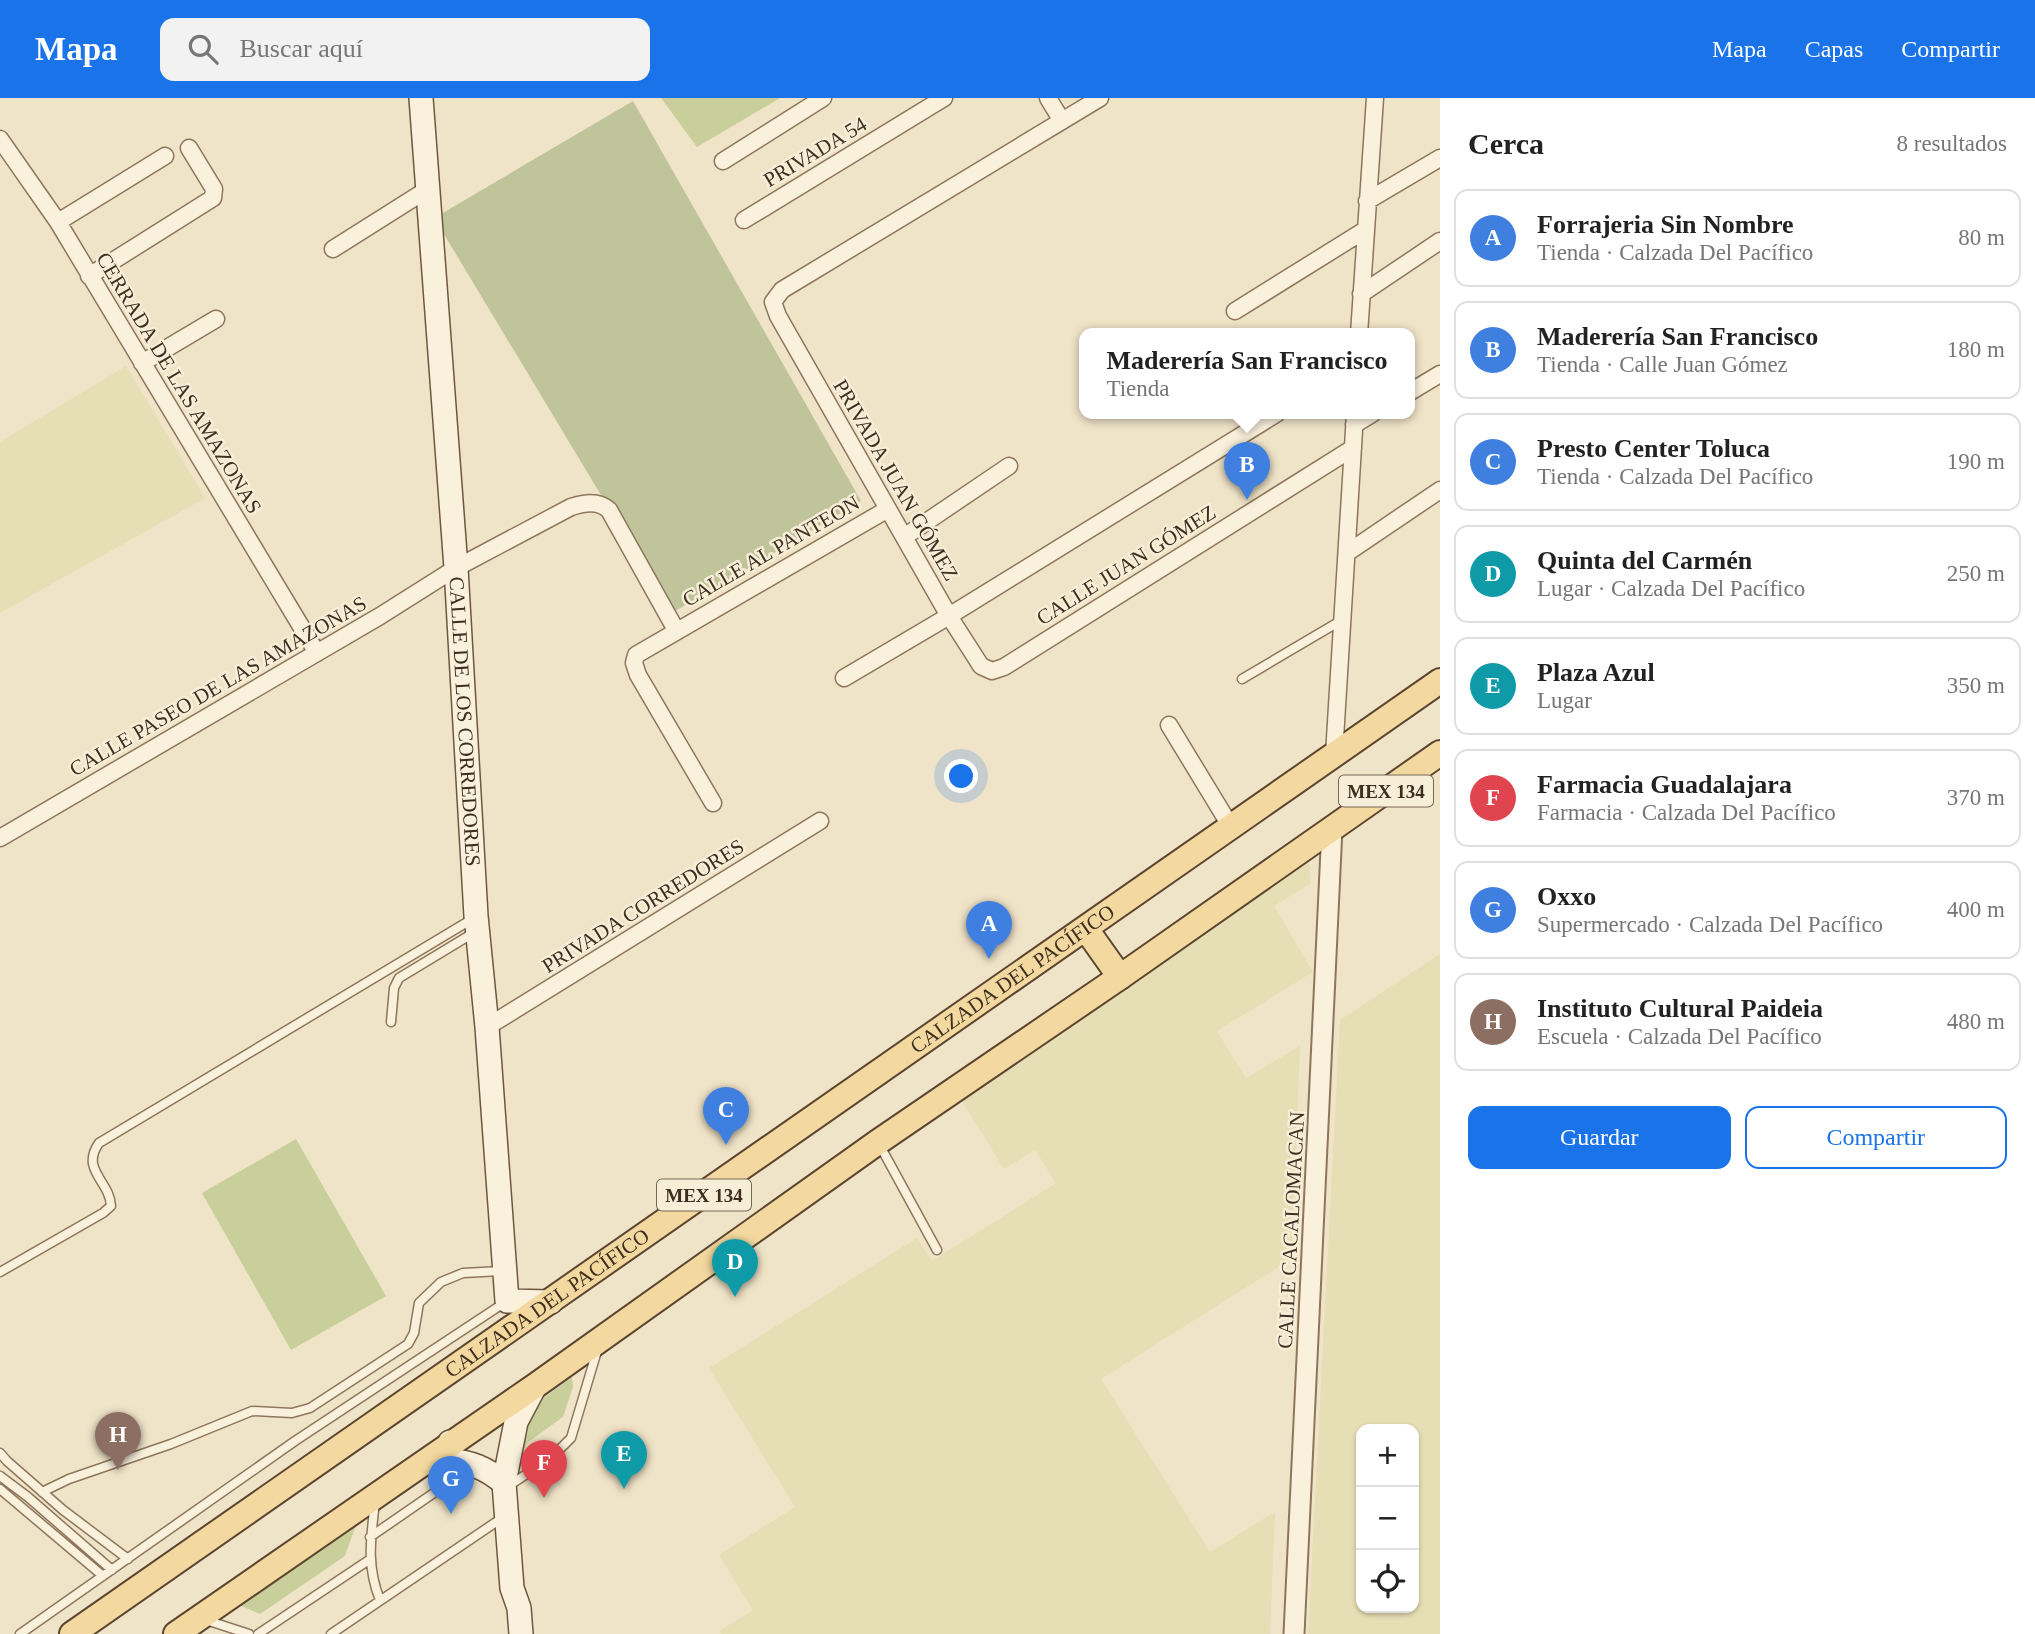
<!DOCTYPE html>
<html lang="es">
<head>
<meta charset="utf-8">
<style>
	body { margin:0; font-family:"Times New Roman",serif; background:#f2f2f2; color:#222 }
	.controls { position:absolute; right:21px; bottom:21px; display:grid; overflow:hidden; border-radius:14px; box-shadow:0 2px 5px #0004 }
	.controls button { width:63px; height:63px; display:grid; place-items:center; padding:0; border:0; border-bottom:2px solid #e0e0e0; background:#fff; color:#222; font:35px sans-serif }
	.you { position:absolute; left:962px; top:679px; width:24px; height:24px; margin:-18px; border:5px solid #fff; border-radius:50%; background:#1a73e8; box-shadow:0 0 0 10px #1a73e833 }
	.badge { display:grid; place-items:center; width:46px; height:46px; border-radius:50%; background:#1a73e8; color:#fff; font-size:23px; font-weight:700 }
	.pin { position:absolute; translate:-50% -58px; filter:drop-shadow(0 2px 4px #0008) }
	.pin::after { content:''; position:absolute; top:37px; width:24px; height:21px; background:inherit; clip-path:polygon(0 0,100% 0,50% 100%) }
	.popup { position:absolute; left:1079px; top:230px; width:336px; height:91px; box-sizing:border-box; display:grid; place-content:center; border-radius:14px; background:#fff; filter:drop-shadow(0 2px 5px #0005); font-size:23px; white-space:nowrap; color:#767676 }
	.popup b { font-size:26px; color:#222 }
	.popup::after { content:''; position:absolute; left:50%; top:100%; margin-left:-14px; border:14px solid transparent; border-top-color:#fff }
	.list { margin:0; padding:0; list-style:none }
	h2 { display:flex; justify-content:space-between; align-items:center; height:91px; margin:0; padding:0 28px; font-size:30px }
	h2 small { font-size:23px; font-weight:400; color:#767676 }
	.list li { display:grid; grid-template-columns:46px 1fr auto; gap:21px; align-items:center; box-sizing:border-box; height:98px; margin:0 14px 14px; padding:0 14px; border:2px solid #e0e0e0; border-radius:14px }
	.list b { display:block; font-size:26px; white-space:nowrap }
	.list p { margin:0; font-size:23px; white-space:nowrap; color:#767676 }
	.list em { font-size:23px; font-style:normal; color:#767676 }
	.actions { display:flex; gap:14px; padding:21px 28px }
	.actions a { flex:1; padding:16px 0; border:2px solid #1a73e8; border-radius:14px; text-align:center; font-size:24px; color:#1a73e8 }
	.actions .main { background:#1a73e8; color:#fff }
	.icon { flex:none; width:38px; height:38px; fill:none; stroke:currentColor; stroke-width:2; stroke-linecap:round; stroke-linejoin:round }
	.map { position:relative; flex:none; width:1440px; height:1536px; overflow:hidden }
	header { display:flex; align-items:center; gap:42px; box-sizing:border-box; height:98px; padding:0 35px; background:#1a73e8; color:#fff }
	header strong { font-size:33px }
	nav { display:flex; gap:38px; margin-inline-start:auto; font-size:24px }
	.search { width:490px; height:63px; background:#f2f2f2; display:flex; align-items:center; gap:18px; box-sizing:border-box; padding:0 24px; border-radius:14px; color:#767676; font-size:26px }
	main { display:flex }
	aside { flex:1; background:#fff }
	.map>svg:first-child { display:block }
	.farmland { fill:#e6deb5; fill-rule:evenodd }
	.green { fill:#c9cf9b }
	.cemetery { fill:#bfc49a }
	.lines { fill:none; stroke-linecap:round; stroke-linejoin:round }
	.service-casing { stroke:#8d765c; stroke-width:11 }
	.minor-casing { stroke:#8d765c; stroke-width:19 }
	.tertiary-casing { stroke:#8d765c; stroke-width:23 }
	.secondary-casing { stroke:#6f573f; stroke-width:26 }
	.primary-casing { stroke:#5b4430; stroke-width:28 }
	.service { stroke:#faf1dc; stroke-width:8 }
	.minor { stroke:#faf1dc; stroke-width:16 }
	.tertiary { stroke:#faf1dc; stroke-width:19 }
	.secondary { stroke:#faf1dc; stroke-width:23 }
	.primary { stroke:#f3d9a0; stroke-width:24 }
	.labels { text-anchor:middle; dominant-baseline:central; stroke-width:5; stroke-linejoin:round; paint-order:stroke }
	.shield { fill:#f7eed8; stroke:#756857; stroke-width:2 }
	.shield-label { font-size:19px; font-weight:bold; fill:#3d2e20 }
	.street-label { font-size:21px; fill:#3d2e20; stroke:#f7eed8 }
</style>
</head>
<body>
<header>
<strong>Mapa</strong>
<div class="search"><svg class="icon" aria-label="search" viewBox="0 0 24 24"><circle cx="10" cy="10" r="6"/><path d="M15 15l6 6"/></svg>Buscar aquí</div>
<nav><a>Mapa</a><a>Capas</a><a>Compartir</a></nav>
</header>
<main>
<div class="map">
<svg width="1440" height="1536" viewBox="0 0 1440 1536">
	<rect width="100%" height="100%" fill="#f0e4c8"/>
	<path class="farmland" d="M126 268 205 400 0 515V344Z
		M1308 756 1311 785 1274 808 1313 874 1217 933 1246 980 1300 948 1291 1161 1101 1281 1210 1454 1275 1414 1270 1536H721L719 1533 753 1512 719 1457 795 1409 709 1270 917 1140 932 1163 1056 1085 1035 1052 1004 1071 959 998Z
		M1440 856V1536H1308L1340 922ZM1361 1331H1414V1510H1361Z"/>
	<path class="green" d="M661 0H780L697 49Z
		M296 1041 386 1198 291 1252 202 1095Z
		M572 1279 573 1289 563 1319 527 1345 522 1355 530 1310Z
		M358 1421 345 1458 260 1516 232 1504Z"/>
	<path class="cemetery" d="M633 3 861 403 672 515 442 133 441 116Z"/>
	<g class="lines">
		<g class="service-casing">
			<path id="service" d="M1242 581 1342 522
				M391 924 394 890 399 880 475 834
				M879 1046 937 1152
				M0 1174 103 1115 111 1108C110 1083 80 1072 99 1045L474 820
				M0 1355 7 1363 63 1412 128 1461
				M0 1378 28 1399 112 1472
				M507 1389 551 1360 571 1340 597 1253
				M0 1391 103 1478
				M42 1394 69 1381 171 1346 252 1313 292 1315 310 1310 408 1246 414 1235 419 1205 441 1184 463 1175 501 1173
				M375 1404C371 1439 366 1468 380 1502
				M370 1439 470 1370
				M206 1522 249 1536
				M20 1536 295 1343 504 1205
				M258 1536 369 1462
				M331 1536 502 1420"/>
		</g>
		<g class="minor-casing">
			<path id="minor" d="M1048 0 1062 23
				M1100 0 782 192 773 204 778 218 949 518 981 568 992 573 1004 569 1353 350
				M0 41 58 124 317 555
				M723 63 823 0
				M1367 103 1440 60
				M744 122 944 0
				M58 124 165 58
				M333 151 428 91
				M89 178 213 100 214 91 189 50
				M1361 196 1440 143
				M1235 213 1365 132
				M1359 236 1375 0
				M142 265 216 221
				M1410 294 1440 276
				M1354 327 1372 316
				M904 439 1009 368
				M1347 455 1440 392
				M844 580 949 518 1276 316
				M1169 627 1231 729
				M1334 657 1355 316
				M713 705 638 577 634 565 636 557 888 411
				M0 740 380 518 456 470 571 409C584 405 598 402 609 412L676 532
				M487 929 820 723"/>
		</g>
		<g class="tertiary-casing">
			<path id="tertiary" d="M1294 1536 1332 730"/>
		</g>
		<g class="secondary-casing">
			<g id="secondary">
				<path id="s1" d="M421 0 456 470 476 818 487 929 507 1203 551 1204"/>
				<path d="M450 1344 448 1362C471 1364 486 1370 504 1385"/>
				<path d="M521 1536 519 1510 512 1490 504 1385 516 1324 535 1288"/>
			</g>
		</g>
		<g class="primary-casing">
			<g id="primary">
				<path d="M1086 831 1120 879"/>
				<path id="s2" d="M72 1536 1440 583"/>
				<path d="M176 1536 535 1288 878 1044 1120 879 1440 655"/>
			</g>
		</g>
		<use href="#service" class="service"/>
		<use href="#minor" class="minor"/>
		<use href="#tertiary" class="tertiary"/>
		<use href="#secondary" class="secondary"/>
		<use href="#primary" class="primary"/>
	</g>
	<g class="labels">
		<g class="shield">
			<rect x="1339" y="677.5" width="94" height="31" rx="5"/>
			<rect x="657" y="1081.5" width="94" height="31" rx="5"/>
		</g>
		<g class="shield-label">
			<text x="1386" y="693">MEX 134</text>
			<text x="704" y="1097">MEX 134</text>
		</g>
		<g class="street-label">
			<text transform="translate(815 54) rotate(-31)">PRIVADA 54</text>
			<text transform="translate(179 285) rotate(59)">CERRADA DE LAS AMAZONAS</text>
			<text transform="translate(896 382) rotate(60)">PRIVADA JUAN GÓMEZ</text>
			<text transform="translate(771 453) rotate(-30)">CALLE AL PANTEON</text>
			<text transform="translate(1126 467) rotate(-32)">CALLE JUAN GÓMEZ</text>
			<text transform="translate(218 588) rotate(-30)">CALLE PASEO DE LAS AMAZONAS</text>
			<text stroke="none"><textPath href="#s1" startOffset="625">CALLE DE LOS CORREDORES</textPath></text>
			<text transform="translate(643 808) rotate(-32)">PRIVADA CORREDORES</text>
			<text stroke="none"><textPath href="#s2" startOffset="1146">CALZADA DEL PACÍFICO</textPath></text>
			<text transform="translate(1291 1132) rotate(-87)">CALLE CACALOMACAN</text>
			<text stroke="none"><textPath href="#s2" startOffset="579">CALZADA DEL PACÍFICO</textPath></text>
		</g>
	</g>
</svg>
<div class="controls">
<button>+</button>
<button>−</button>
<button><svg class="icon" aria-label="locate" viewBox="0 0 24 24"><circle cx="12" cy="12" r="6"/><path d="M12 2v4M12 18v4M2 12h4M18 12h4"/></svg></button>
</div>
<div class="you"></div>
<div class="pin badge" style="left:989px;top:861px;background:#3f7fe0">A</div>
<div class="pin badge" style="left:1247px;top:402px;background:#3f7fe0">B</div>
<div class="popup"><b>Maderería San Francisco</b>Tienda</div>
<div class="pin badge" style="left:726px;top:1047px;background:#3f7fe0">C</div>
<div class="pin badge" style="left:735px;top:1199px;background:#0f9aa8">D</div>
<div class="pin badge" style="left:624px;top:1391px;background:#0f9aa8">E</div>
<div class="pin badge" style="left:544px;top:1400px;background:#e0444e">F</div>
<div class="pin badge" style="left:451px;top:1416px;background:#3f7fe0">G</div>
<div class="pin badge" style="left:118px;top:1372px;background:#8d6e63">H</div>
</div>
<aside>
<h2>Cerca<small>8 resultados</small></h2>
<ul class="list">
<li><span class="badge" style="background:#3f7fe0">A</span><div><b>Forrajeria Sin Nombre</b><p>Tienda · Calzada Del Pacífico</p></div><em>80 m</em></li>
<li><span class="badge" style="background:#3f7fe0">B</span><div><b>Maderería San Francisco</b><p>Tienda · Calle Juan Gómez</p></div><em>180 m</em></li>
<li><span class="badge" style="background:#3f7fe0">C</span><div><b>Presto Center Toluca</b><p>Tienda · Calzada Del Pacífico</p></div><em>190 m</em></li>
<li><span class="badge" style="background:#0f9aa8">D</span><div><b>Quinta del Carmén</b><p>Lugar · Calzada Del Pacífico</p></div><em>250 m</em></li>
<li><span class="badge" style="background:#0f9aa8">E</span><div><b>Plaza Azul</b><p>Lugar</p></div><em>350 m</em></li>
<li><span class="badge" style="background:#e0444e">F</span><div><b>Farmacia Guadalajara</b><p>Farmacia · Calzada Del Pacífico</p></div><em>370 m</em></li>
<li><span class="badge" style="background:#3f7fe0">G</span><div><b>Oxxo</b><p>Supermercado · Calzada Del Pacífico</p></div><em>400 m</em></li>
<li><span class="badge" style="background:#8d6e63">H</span><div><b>Instituto Cultural Paideia</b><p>Escuela · Calzada Del Pacífico</p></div><em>480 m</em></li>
</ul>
<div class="actions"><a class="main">Guardar</a><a>Compartir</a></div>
</aside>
</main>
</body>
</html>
